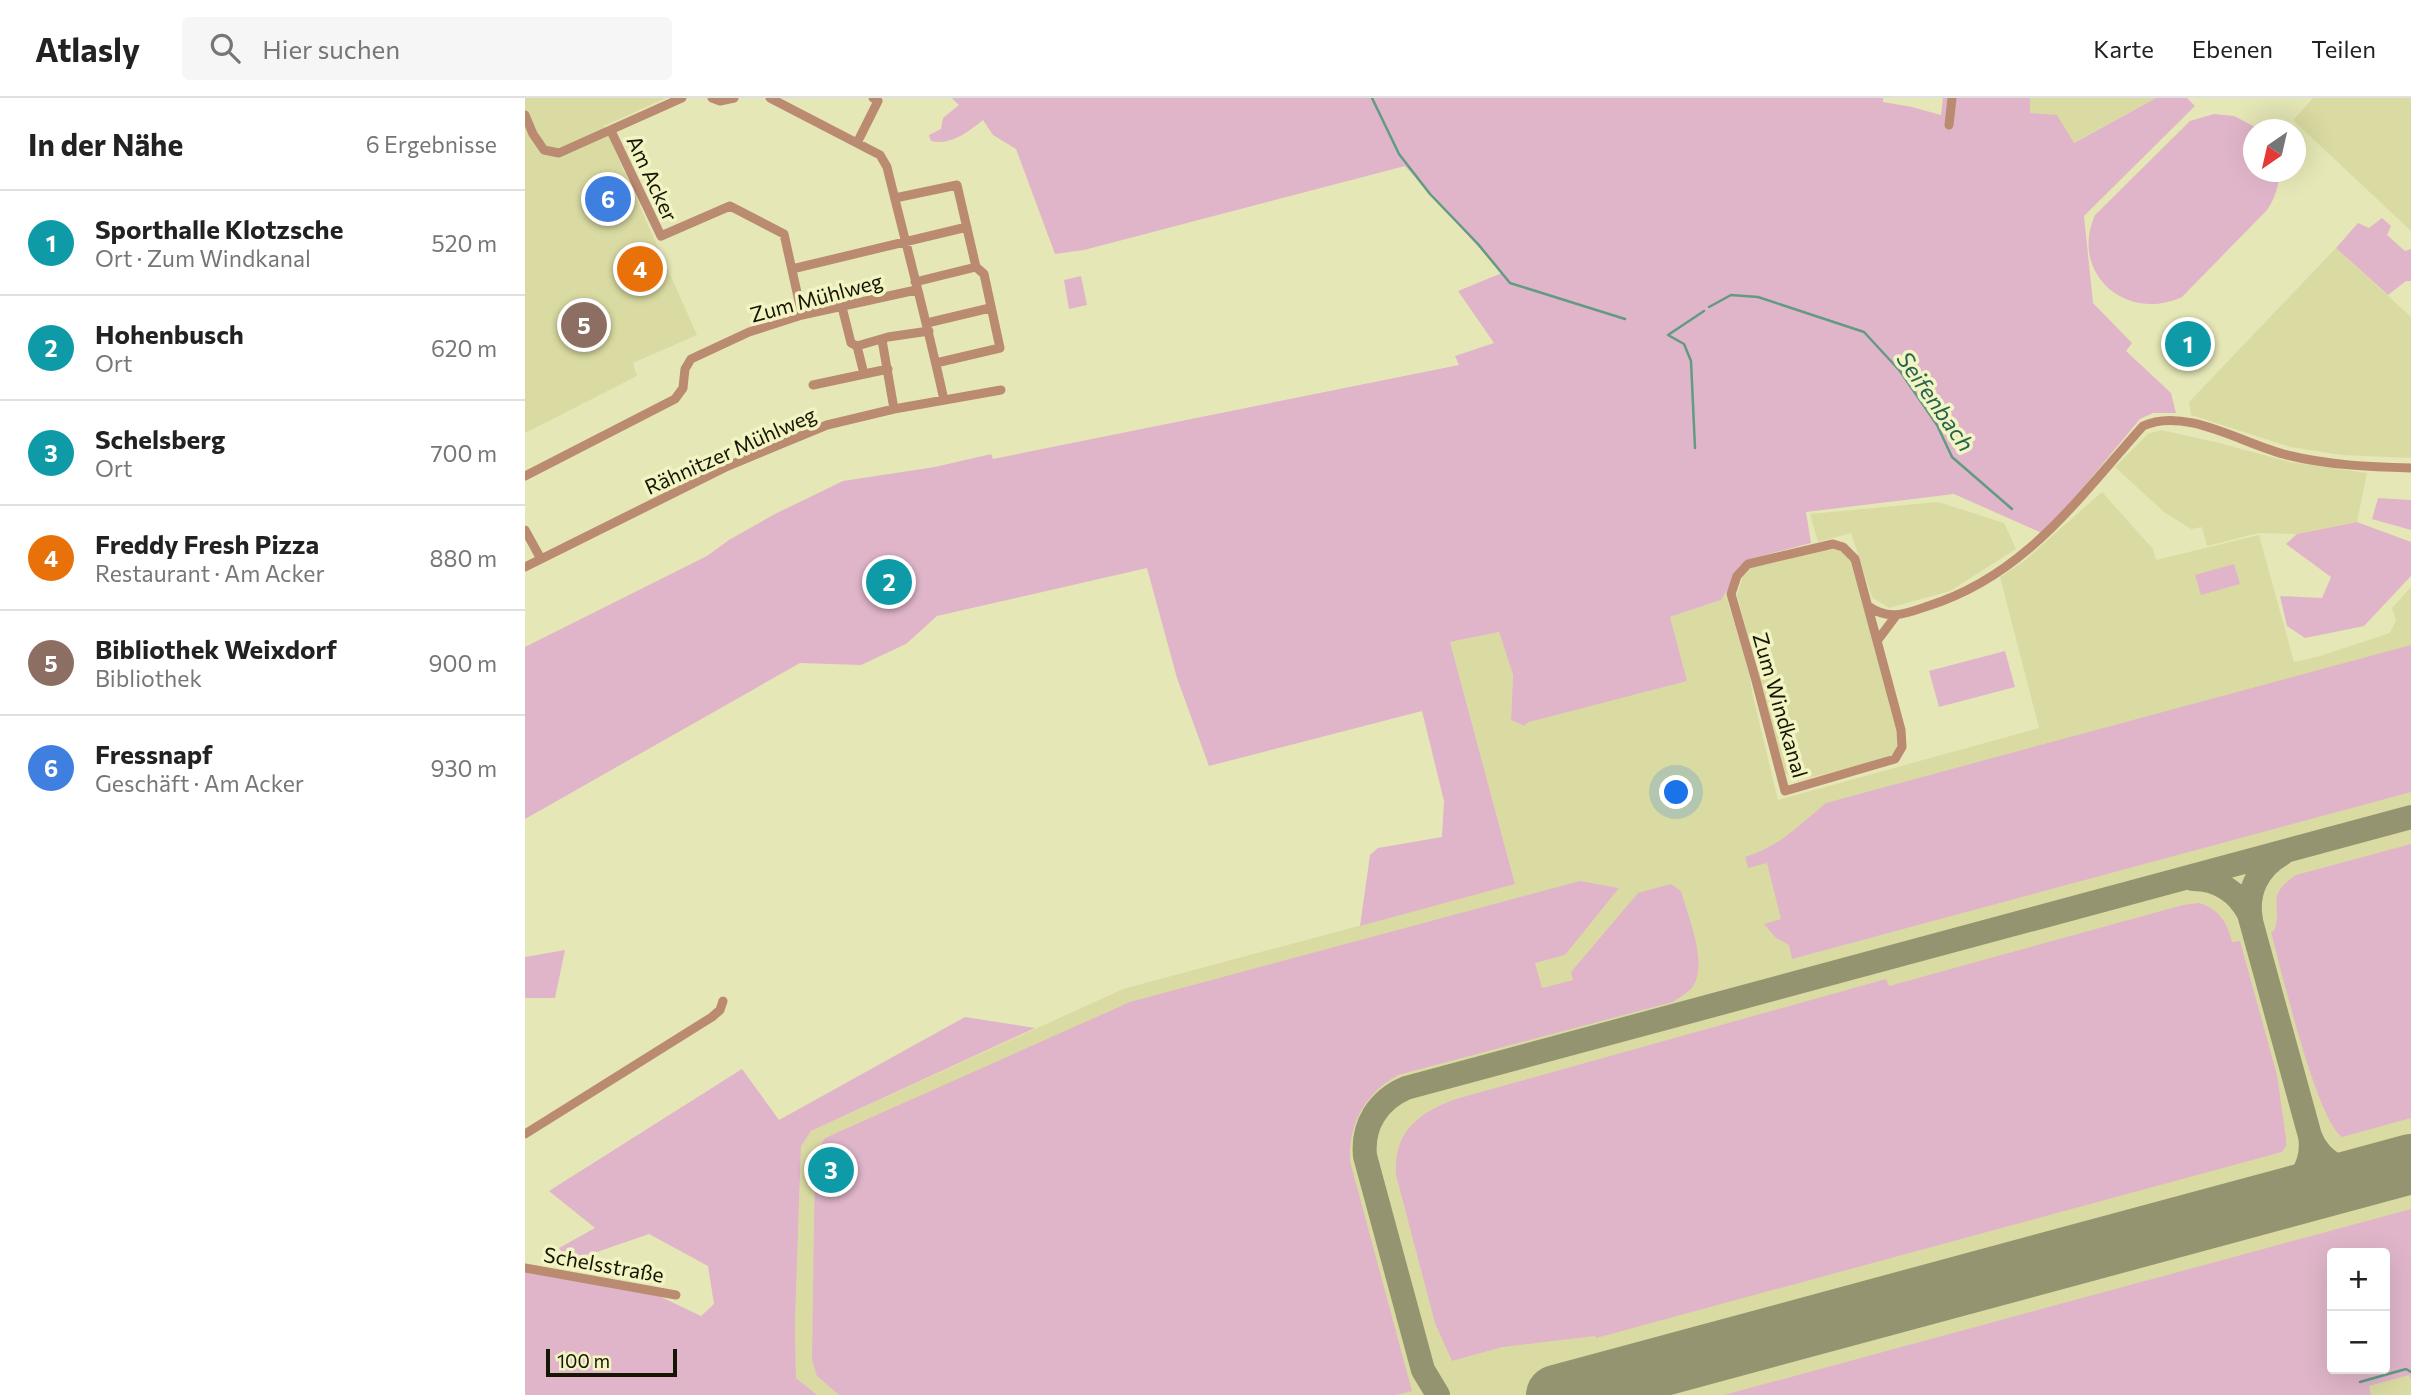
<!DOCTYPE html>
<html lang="de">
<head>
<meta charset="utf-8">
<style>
	body { margin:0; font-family:Commissioner,sans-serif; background:#f6f6f6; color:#222 }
	.controls { position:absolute; right:21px; bottom:21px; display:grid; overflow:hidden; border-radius:7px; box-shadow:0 7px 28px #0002 }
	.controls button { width:63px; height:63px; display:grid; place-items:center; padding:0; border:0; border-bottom:2px solid #e0e0e0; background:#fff; color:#222; font:35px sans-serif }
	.compass { position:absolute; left:1718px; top:21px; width:63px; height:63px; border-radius:50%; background:#fff; box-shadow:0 7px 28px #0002; rotate:214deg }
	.scale { position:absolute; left:21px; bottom:18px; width:131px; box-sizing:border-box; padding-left:7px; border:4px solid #161605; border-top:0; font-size:19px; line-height:24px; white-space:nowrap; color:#161605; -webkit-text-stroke:5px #f3f4c3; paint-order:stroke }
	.you { position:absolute; left:1152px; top:695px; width:24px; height:24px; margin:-18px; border:5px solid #fff; border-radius:50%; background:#1a73e8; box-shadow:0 0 0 10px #1a73e833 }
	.badge { display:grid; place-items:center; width:46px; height:46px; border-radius:50%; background:#0b8043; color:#fff; font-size:23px; font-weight:700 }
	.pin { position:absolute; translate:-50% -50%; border:4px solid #fff; box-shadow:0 2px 7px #0006 }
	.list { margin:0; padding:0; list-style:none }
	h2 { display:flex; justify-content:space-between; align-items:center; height:91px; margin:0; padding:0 28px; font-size:30px }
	h2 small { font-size:23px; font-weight:400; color:#767676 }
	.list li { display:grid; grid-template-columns:46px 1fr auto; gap:21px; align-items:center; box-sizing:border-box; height:105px; padding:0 28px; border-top:2px solid #e0e0e0 }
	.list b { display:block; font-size:26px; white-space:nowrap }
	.list p { margin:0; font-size:23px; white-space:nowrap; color:#767676 }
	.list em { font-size:23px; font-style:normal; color:#767676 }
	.icon { flex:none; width:38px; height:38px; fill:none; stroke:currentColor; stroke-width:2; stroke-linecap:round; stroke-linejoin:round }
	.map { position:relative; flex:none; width:1886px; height:1297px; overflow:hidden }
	header { display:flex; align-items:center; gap:42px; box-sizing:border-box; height:98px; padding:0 35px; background:#fff; border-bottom:2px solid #e0e0e0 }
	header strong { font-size:33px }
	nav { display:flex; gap:38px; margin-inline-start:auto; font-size:24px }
	.search { width:490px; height:63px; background:#f6f6f6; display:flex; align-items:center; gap:18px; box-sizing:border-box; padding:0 24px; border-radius:7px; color:#767676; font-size:26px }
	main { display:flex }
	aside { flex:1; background:#fff }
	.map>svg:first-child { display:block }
	.built { fill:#dadba2; fill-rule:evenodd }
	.green { fill:#e0b5c9; fill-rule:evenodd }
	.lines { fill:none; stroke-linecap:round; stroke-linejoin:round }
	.stream { stroke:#629b82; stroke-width:2.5 }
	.taxiway { stroke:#949470; stroke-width:24 }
	.runway { stroke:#949470; stroke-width:60 }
	.minor { stroke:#ba8a71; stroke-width:9 }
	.labels { text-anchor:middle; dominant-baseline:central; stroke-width:7; stroke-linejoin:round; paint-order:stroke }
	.street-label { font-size:21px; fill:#161605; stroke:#f3f4c3 }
	.water-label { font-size:23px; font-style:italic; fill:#246450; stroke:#f3f4c3 }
</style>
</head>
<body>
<header>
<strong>Atlasly</strong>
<div class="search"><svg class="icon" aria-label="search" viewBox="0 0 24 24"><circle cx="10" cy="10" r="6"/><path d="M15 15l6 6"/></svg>Hier suchen</div>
<nav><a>Karte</a><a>Ebenen</a><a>Teilen</a></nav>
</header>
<main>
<aside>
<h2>In der Nähe<small>6 Ergebnisse</small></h2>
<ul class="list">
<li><span class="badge" style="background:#0f9aa8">1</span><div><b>Sporthalle Klotzsche</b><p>Ort · Zum Windkanal</p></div><em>520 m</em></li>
<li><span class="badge" style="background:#0f9aa8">2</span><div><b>Hohenbusch</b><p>Ort</p></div><em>620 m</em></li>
<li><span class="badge" style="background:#0f9aa8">3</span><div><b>Schelsberg</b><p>Ort</p></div><em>700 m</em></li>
<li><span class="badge" style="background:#e8710a">4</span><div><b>Freddy Fresh Pizza</b><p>Restaurant · Am Acker</p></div><em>880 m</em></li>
<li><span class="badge" style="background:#8d6e63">5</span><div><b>Bibliothek Weixdorf</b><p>Bibliothek</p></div><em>900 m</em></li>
<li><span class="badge" style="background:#3f7fe0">6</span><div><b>Fressnapf</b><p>Geschäft · Am Acker</p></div><em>930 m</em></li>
</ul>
</aside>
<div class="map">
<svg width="1886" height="1297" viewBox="0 0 1886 1297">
	<rect width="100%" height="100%" fill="#e5e7b6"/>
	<path class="built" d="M0 0H141L79 28 172 237 108 265 112 278 0 335Z
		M1505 0H1631L1548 45 1504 15Z
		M1788 0H1886V133L1770 24 1769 21Z
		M1811 150 1886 219V360L1816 357 1765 349 1666 317 1664 304Z
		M1636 332 1694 345 1765 364 1842 375 1832 424 1772 436 1733 435 1682 448 1677 429 1666 431 1639 414 1590 369 1623 336Z
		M1577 394 1628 451 1631 462 1734 437 1769 564 1795 558 1865 535 1871 522 1867 510 1886 489V1297H292L271 1281 270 1226 276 1048 286 1033 598 891 990 786 925 544 974 534 988 577 986 622 999 628 1145 519 1196 502 1200 495 1224 572 1227 594 1253 702 1514 630 1475 479 1498 464ZM1807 1155H1860V1271H1807Z
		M1413 404 1479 425 1491 451 1425 493 1364 510 1347 499 1326 435 1293 444 1285 416Z
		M1308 451 1314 452 1327 464 1373 635V646L1371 654 1364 660 1271 683 1260 675 1212 497 1218 478 1227 469Z"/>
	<path class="green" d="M427 0H1358V4L1387 9 1416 17 1418 0H1505V15L1532 17 1549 45 1631 0H1662L1670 8 1559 118 1568 205 1607 245 1601 253 1646 295 1651 315H1628L1615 321 1533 420 1517 435 1429 396 1281 414 1286 445 1221 462 1196 502 1145 519 1162 583 1004 624 999 628 986 622 988 577 974 534 925 544 990 786 835 828 845 757 853 750 917 739 919 703 897 613 684 668 652 580 622 470 412 518 381 546 336 567 275 565 0 721V549L182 458 204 442 250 416 318 383 410 369 466 356 468 361 934 267 930 258 969 245 933 193 977 175 880 68 559 152 530 156 491 51 468 37 458 22C443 34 425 48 406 43L404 37 416 31 418 20 434 7Z
		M1689 16 1709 18 1734 31 1728 32V74H1754C1754 88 1750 100 1742 112L1657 199C1601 225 1544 175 1570 117L1665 23Z
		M1857 120 1866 128 1862 137 1880 153 1886 151V183H1881L1863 197 1811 150 1833 125 1844 130Z
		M556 178 562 207 544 211 539 182Z
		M1853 400 1886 402V432L1847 421Z
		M1832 424 1886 444V478L1839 528 1780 540 1762 528 1755 498 1797 500 1806 479 1761 446 1772 436Z
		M1709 466 1715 486 1676 497 1670 477Z
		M1886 547V694L1267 861 1264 847 1251 840 1239 826 1256 821 1242 765 1223 770 1220 759C1255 748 1273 728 1301 705Z
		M1480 553 1490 589 1414 609 1404 573Z
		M1886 746V1020L1817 1039C1791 1021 1756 871 1746 834L1749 833C1759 807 1738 799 1771 777Z
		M1055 783 1094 790 1040 857 1010 865 1017 890 1048 882 1046 874 1113 795 1146 786 1156 793C1163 818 1185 869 1166 891 1161 896 1153 900 1148 904L873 977C840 996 824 1024 825 1063L887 1293 871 1297H314L292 1278 287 1262 290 1063 292 1053 300 1040 605 904Z
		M1674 805C1695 812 1702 824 1707 844L1715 843 1752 977 1761 1040V1048L1757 1054 1071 1240 1070 1238 977 1249 927 1263 910 1225 871 1077C868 1034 894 1014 931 1001L1361 881 1364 888 1658 807Z
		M40 852 30 900H0V859Z
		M440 919 510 930 286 1033 276 1048 270 1226 271 1280 292 1297H0V1173L130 1196 176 1218 189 1206 183 1168 124 1136 66 1156 41 1159 34 1150 70 1130 24 1093 217 971 254 1022Z
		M1886 1111V1282L1884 1277 1844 1288 1846 1297H1199ZM1860 1155V1271H1807V1155Z"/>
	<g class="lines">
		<path class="stream" d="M847 0 874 56 905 96 953 146 985 185 1100 221
			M1184 209 1206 197 1233 199 1339 234 1375 273 1412 327 1427 359 1487 411
			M1170 350 1166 263 1159 246 1143 237 1179 213
			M1835 1284 1881 1271 1886 1274"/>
		<path class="taxiway" d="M1668 781C1693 781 1713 794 1724 816L1785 1038C1790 1067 1771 1094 1745 1104
			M1726 822C1721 795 1732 770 1757 756
			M1785 1038C1795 1065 1825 1080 1853 1075
			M913 1297 898 1272 840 1058C837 1027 853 1002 881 990L1886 719"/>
		<path class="runway" d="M1031 1297 1886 1066"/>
		<path class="minor" d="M187 0 195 3 209 0
			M245 0 355 57 362 69C381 147 402 224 419 302
			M0 17 8 36 19 52 34 55 157 0
			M1424 27 1427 0
			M86 33 136 138 205 108 259 136 277 217
			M332 45 353 3 348 0
			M370 100 432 87 451 169 459 176 475 250 411 265
			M267 171 442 129
			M390 184 451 169
			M317 209 326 245 332 248 339 276
			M402 225 465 210
			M357 242 369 311
			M332 248 363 239 404 233
			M288 287 363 271
			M0 378 150 301 158 290 160 271 166 261 224 234 277 217 391 192
			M0 432 16 461
			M1308 446 1318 449 1330 461 1376 632 1377 649 1370 661 1260 693 1230 579 1206 496 1212 478 1223 466Z
			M0 469 203 368 302 327 369 311 476 292
			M1343 508C1364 523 1380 516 1403 508 1501 477 1553 400 1618 328 1660 308 1720 347 1762 357 1802 367 1845 369 1886 370
			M1352 543 1370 519
			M0 1036 187 919 195 912 198 903
			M0 1170 151 1197"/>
	</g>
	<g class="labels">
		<g class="street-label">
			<text transform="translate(128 80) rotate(65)">Am Acker</text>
			<text transform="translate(291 199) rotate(-15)">Zum Mühlweg</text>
			<text transform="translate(205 352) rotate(-24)">Rähnitzer Mühlweg</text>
			<text transform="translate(1256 607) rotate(74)">Zum Windkanal</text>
			<text transform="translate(79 1166) rotate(10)">Schelsstraße</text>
		</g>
		<g class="water-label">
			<text transform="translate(1411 303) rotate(55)">Seifenbach</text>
		</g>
	</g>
</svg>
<div class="controls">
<button>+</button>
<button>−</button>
</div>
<svg class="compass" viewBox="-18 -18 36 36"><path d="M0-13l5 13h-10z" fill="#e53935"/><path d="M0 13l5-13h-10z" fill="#767676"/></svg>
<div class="scale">100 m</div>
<div class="you"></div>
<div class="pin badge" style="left:1663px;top:246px;background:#0f9aa8">1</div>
<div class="pin badge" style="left:364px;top:484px;background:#0f9aa8">2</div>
<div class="pin badge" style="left:306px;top:1072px;background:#0f9aa8">3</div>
<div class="pin badge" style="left:115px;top:171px;background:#e8710a">4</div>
<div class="pin badge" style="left:59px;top:227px;background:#8d6e63">5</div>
<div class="pin badge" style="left:83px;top:101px;background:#3f7fe0">6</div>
</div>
</main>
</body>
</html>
